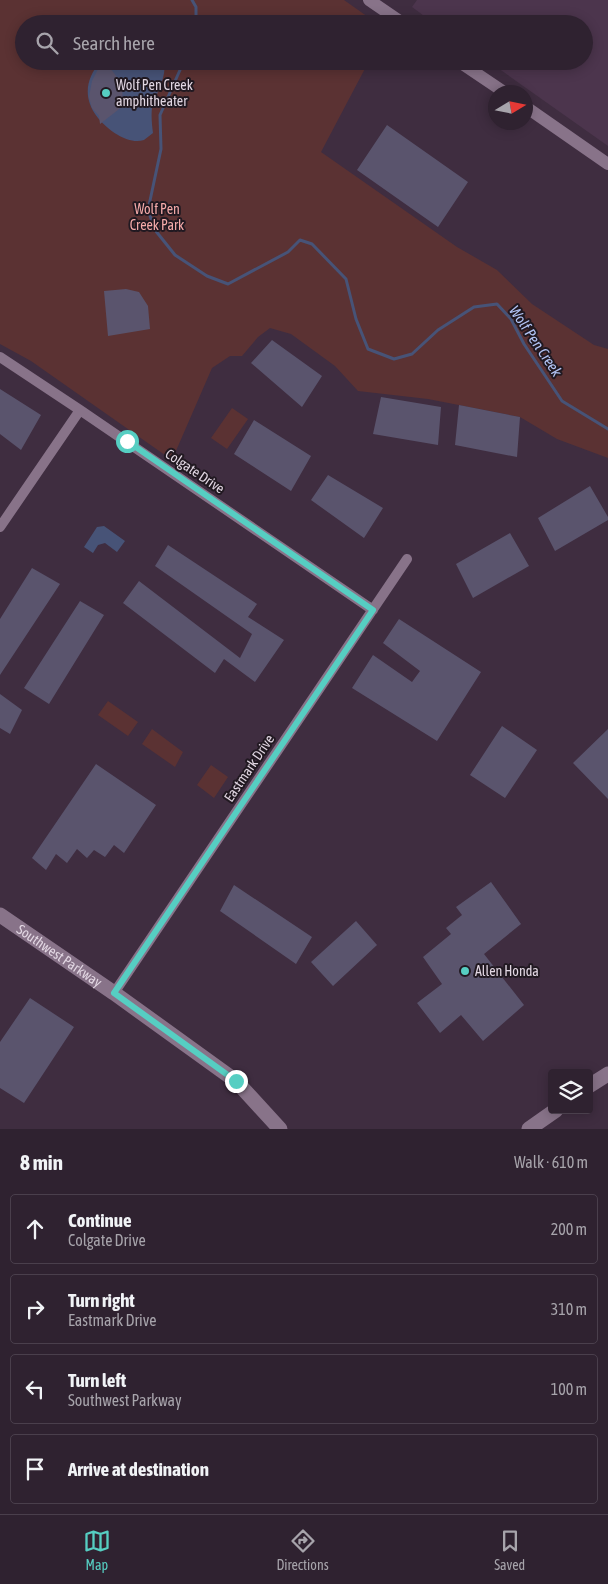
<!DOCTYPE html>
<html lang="en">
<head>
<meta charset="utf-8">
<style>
	body { margin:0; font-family:"Asap Condensed",sans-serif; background:#3b2f3c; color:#f1f3f6 }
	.controls { position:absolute; right:15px; bottom:15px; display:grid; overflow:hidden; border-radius:5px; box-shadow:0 2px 12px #0003 }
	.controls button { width:45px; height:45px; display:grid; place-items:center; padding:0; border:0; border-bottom:1px solid #4a3f4c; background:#2f2230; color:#f1f3f6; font:25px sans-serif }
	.compass { position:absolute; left:488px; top:85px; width:45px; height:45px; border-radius:50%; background:#2f2230; box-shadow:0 2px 12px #0003; rotate:80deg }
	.stop { position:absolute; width:15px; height:15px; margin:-11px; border:4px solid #56cec2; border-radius:50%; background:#fff }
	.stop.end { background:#56cec2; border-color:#fff; box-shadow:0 1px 5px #0008 }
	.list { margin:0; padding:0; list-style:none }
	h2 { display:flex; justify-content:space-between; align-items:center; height:65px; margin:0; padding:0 20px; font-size:21px }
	h2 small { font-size:16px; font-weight:400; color:#a7a4ab }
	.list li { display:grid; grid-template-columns:32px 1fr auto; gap:15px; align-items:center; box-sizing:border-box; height:70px; margin:0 10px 10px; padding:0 10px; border:1px solid #4a3f4c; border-radius:5px }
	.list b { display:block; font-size:19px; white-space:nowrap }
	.list p { margin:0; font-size:16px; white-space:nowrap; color:#a7a4ab }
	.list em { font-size:16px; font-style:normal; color:#a7a4ab }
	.icon { flex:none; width:28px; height:28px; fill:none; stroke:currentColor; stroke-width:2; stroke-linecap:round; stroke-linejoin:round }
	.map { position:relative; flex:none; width:608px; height:1129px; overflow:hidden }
	.search { position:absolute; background:#2f2230; box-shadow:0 2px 12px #0003; left:15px; right:15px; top:15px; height:55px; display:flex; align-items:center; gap:12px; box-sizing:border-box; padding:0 18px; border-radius:28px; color:#a7a4ab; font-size:19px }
	.sheet { height:385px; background:#2f2230 }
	nav { display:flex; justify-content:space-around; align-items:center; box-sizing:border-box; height:70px; border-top:1px solid #4a3f4c; background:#2f2230; font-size:14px; color:#a7a4ab }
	nav a { display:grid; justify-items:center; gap:2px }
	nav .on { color:#56cec2 }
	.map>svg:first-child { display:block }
	.built { fill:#4c354d }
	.green { fill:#5b3233 }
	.water { fill:#475377 }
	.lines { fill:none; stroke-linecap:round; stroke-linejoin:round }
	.stream { stroke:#475377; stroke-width:3 }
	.building { fill:#5a546d }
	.minor { stroke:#887389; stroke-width:10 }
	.tertiary { stroke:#887389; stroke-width:12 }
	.secondary { stroke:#887389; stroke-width:15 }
	.route { stroke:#56cec2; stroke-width:6 }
	.poi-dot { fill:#56cec2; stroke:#211921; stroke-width:2 }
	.labels { text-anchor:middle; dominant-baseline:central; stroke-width:4; stroke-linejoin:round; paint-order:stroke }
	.poi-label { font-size:14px; fill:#e2d7e3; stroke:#211921; text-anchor:start }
	.park-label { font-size:14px; fill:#f5aaa9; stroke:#211921 }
	.street-label { font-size:14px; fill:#e2d7e3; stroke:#211921 }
	.water-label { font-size:15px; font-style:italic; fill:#b2c3f4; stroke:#211921 }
</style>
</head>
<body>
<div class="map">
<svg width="608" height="1129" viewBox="0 0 608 1129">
	<rect width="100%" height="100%" fill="#3f2d40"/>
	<path class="built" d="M417 0H608V146L488 61H584V24H435L412 7Z"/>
	<path class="green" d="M0 0H344L378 24H24V61H369L321 152 457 247 497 270 532 304 594 345 608 349V458L557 439 520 417 428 399 358 391 335 366 291 334 270 328 258 337 242 356H230L212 368 172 460 31 361 0 344Z
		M232 408 248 419 227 449 211 438Z
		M108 701 138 722 128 736 98 715Z
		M152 729 183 752 175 767 142 744Z
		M211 765 228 777 214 798 197 785Z"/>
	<path class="water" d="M101 61H144L149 64 164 62C167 78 156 93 152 108 151 116 152 125 153 133 150 135 147 138 144 140 135 143 125 139 118 135 89 117 76 89 101 61Z
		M104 526 125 541 117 552 105 543 98 545 93 553 84 547 97 527Z"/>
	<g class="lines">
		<path class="stream" d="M192 0 196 7V24
			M184 61 160 115 161 149 148 210 155 230 175 255 207 276 228 284 288 252 300 240 312 244 346 279 356 319 368 349 394 359 412 354 438 330 474 307 497 304 511 319 524 344 562 401 608 429"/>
	</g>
	<path class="building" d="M102 61H105L122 84 123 106 100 124 99 116 92 108 89 97 92 81Z
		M387 125 468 182 438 227 357 170Z
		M126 289 139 292 148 306 150 329 108 336 104 291Z
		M272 340 322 376 302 407 251 363Z
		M0 389 41 415 21 450 0 434Z
		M381 397 441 407 438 445 373 434Z
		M459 405 520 417 517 457 455 445Z
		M254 420 311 456 291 491 234 454Z
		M328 475 383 508 364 538 311 500Z
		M590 486 608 517V520L555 551 538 518Z
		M510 533 529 566 473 598 456 564Z
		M168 545 257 604 248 617 284 640 255 682 224 659 215 673 123 603 139 581 240 658 252 634 155 566Z
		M32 568 60 584 0 675V619Z
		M80 601 104 615 49 704 24 688Z
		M399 619 481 672 437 741 352 688 373 655 412 682 420 671 383 643Z
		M0 694 22 710 10 734 0 728Z
		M502 726 537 750 505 798 470 775Z
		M608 729V799L573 763Z
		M96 764 156 805 124 853 114 845 105 857 94 850 87 858 77 849 67 863 56 854 46 870 32 858Z
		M491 882 521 924 484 954 524 1005 483 1041 461 1015 440 1033 417 1003 442 984 423 957 451 934 446 928 462 915 456 907Z
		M234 885 312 937 296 964 220 911Z
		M356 921 377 945 333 986 311 962Z
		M30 998 74 1027 24 1103 0 1088V1042Z"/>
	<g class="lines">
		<path class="minor" d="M0 357 80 410 373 610
			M0 527 80 410
			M114 993 407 559"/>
		<path class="tertiary" d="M369 0 404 24
			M458 61 504 92
			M526 107 608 164"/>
		<g class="secondary">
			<path id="s1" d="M0 915 114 993 236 1081 280 1129"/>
			<path d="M589 1086 608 1074"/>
			<path d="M529 1129 556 1110"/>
		</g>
	</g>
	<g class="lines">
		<path class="route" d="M127 441 373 610 114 993 236 1081"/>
	</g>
	<g class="poi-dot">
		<circle cx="106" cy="93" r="5"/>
		<circle cx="465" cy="971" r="5"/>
	</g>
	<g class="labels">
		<g class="poi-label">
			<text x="116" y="85">Wolf Pen Creek<tspan x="116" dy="16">amphitheater</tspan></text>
			<text x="475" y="971">Allen Honda</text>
		</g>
		<g class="park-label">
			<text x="157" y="209">Wolf Pen<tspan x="157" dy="16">Creek Park</tspan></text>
		</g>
		<g class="street-label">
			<text transform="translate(195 471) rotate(34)">Colgate Drive</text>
			<text transform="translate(249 768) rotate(-56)">Eastmark Drive</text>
			<text stroke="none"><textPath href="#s1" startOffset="72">Southwest Parkway</textPath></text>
		</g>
		<g class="water-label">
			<text transform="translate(536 341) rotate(56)">Wolf Pen Creek</text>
		</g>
	</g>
</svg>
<div class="controls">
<button><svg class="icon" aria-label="layers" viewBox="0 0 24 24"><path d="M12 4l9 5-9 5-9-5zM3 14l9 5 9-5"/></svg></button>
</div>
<svg class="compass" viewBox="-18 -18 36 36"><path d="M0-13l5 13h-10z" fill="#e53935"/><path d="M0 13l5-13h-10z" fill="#a7a4ab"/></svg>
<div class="stop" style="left:127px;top:441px"></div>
<div class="stop end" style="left:236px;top:1081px"></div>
<div class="search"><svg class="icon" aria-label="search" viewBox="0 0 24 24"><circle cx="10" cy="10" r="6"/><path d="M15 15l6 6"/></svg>Search here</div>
</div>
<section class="sheet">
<h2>8 min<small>Walk · 610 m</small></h2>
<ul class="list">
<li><svg class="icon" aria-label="ahead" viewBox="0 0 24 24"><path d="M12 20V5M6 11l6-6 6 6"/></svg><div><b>Continue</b><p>Colgate Drive</p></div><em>200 m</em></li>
<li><svg class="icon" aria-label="right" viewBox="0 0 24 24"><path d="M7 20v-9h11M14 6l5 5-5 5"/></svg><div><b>Turn right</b><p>Eastmark Drive</p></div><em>310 m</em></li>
<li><svg class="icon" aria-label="left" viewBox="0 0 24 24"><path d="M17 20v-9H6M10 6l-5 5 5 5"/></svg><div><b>Turn left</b><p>Southwest Parkway</p></div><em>100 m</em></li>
<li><svg class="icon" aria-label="arrive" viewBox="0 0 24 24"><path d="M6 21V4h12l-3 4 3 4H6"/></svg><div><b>Arrive at destination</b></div></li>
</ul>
</section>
<nav>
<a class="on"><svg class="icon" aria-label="map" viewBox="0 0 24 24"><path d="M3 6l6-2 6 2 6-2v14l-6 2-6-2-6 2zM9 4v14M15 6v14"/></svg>Map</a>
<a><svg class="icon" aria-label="directions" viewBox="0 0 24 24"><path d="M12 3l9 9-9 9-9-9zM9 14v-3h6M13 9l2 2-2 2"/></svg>Directions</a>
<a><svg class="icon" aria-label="saved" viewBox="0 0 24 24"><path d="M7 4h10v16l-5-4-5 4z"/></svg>Saved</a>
</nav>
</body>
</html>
